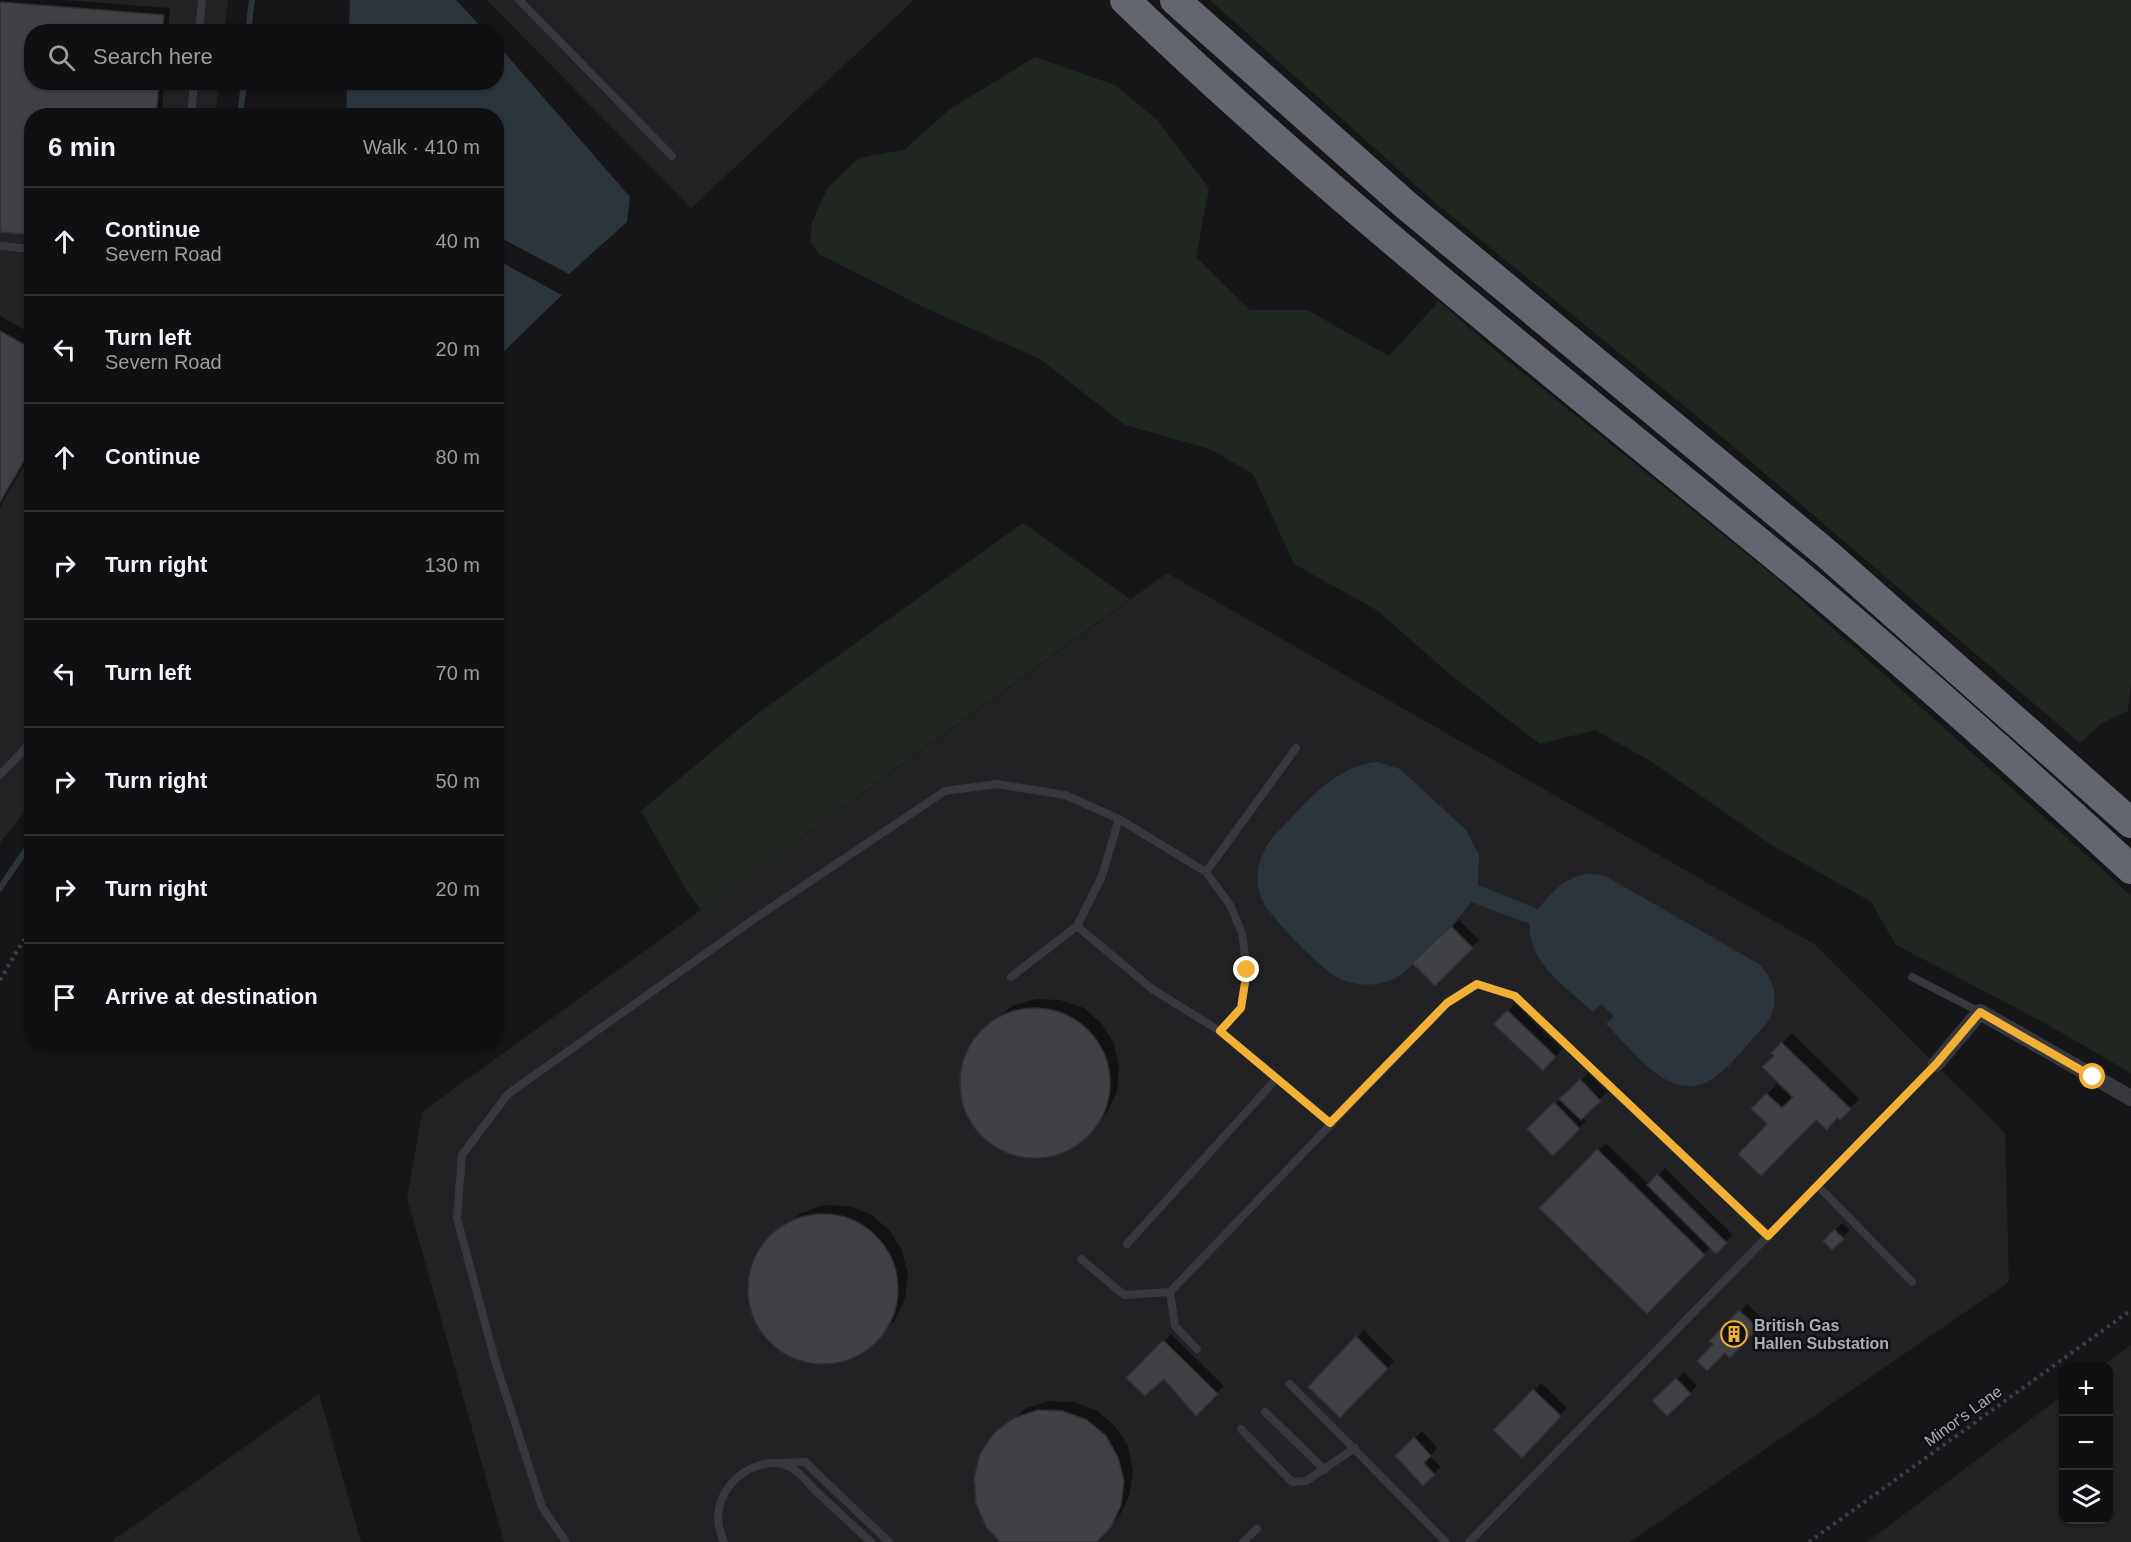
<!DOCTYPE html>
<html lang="en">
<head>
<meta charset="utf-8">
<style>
	body { margin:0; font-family:Helvetica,sans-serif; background:#1e1e20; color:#f1f3f6 }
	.controls { position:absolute; right:18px; bottom:18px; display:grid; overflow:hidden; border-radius:12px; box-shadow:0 2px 4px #0004 }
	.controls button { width:54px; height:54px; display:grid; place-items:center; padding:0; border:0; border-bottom:2px solid #303032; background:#101012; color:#f1f3f6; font:30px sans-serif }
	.stop { position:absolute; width:18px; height:18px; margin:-14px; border:4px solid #f2b134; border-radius:50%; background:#fff }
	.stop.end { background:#f2b134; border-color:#fff; box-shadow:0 2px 6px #0008 }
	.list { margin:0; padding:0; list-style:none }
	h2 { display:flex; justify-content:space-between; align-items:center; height:78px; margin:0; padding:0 24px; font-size:26px }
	h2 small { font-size:20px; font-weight:400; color:#9c9d9f }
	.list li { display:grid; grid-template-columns:39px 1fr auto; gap:18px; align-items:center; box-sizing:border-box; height:108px; padding:0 24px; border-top:2px solid #303032 }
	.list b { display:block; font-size:22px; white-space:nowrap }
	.list p { margin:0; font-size:20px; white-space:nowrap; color:#9c9d9f }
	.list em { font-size:20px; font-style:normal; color:#9c9d9f }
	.icon { flex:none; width:33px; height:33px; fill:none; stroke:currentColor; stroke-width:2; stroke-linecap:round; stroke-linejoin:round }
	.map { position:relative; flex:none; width:2131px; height:1542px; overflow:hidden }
	.search { position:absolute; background:#101012; box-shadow:0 2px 4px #0004; left:24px; top:24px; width:480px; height:66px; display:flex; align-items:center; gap:15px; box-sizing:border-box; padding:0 21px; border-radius:24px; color:#9c9d9f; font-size:22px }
	.panel { position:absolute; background:#101012; box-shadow:0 2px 4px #0004; left:24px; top:108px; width:480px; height:942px; border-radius:24px }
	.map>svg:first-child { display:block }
	.built { fill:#222225 }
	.green { fill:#1e261f }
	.water { fill:#2c353c }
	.shadow { fill:#0007 }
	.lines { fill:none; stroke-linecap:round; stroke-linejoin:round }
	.stream { stroke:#2c353c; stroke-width:6 }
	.building { fill:#404145; stroke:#303034; stroke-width:1.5 }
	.path { stroke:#3d3f44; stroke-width:4; stroke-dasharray:3 4.5; stroke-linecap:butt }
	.service { stroke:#37383d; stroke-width:8 }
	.minor { stroke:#37383d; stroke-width:16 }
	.motorway { stroke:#63666e; stroke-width:30 }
	.route { stroke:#f2b134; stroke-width:8 }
	.labels { text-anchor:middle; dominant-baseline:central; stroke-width:5; stroke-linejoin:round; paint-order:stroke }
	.poi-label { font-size:16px; font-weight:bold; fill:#a8adb8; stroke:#111113; text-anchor:start }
	.street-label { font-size:16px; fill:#a8adb8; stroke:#111113 }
</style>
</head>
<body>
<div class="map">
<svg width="2131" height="1542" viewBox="0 0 2131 1542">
	<rect width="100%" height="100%" fill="#161618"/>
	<path class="built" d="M0 0H228L224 31 32 32V82L219 83 215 115 32 116V802L0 843Z
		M487 0H914L691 208Z
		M1167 573 1814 944 2005 1133 2009 1282 1630 1542H504L407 1198 422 1112Z
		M2131 1345V1542H1867L2063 1395 2064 1520H2108V1366H2102Z
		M319 1394 361 1542H111Z"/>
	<path class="green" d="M1210 0H2131V684L2128 711 2102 723 2080 743 1722 437 1432 200Z
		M1035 57 1115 85 1157 120 1209 188 1196 257 1250 310H1307L1389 356 1439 301 1491 347 1774 576 2102 869 2131 896V1073L2041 1021 1896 945 1871 902 1773 846 1652 762 1595 730 1540 744 1453 677 1378 611 1294 564 1253 474 1210 449 1125 425 1040 359 923 307 819 254 810 241 812 222 828 187 859 158 904 150 950 109Z
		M1023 523 1130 599 701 910 686 889 641 811 758 713Z"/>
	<path class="water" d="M350 0H456L485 31H349Z
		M497 44 630 197 627 222 569 274 497 236 496 116 346 115 347 83 496 82Z
		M497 260 562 295 497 358Z
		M1377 762 1400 769 1466 830 1479 855 1478 885 1538 909C1556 887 1576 866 1607 877L1759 964C1776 981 1780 1003 1767 1023 1751 1040 1730 1068 1711 1080 1670 1105 1632 1049 1606 1024L1614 1016 1601 1004 1593 1012C1568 988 1527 963 1530 924L1471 902C1460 919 1418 963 1402 974 1394 980 1385 982 1376 984 1364 986 1347 983 1336 977 1319 966 1267 915 1261 897 1253 876 1259 855 1273 837 1303 807 1332 766 1377 762Z"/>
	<path class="shadow" d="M0 0H63L170 8 168 32H32V82H164L162 116H32L0 231Z
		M0 316 32 334V452L0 507Z
		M1459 920 1479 940 1435 984 1415 963Z
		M1036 999 1060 1000 1084 1008 1102 1024 1114 1044 1119 1068 1117 1092 1107 1113 1090 1131 1080 1142 1059 1153 1035 1157 1011 1153 990 1142 974 1124 964 1101 961 1076 968 1052 982 1032 1012 1006Z
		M1515 1004 1562 1049 1543 1069 1496 1024Z
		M1792 1033 1859 1099 1840 1118H1816L1769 1124 1753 1109 1777 1084 1793 1099 1795 1097 1773 1053Z
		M1588 1073 1607 1092 1582 1117 1586 1121 1553 1154 1529 1129Z
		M1606 1143 1649 1185 1665 1168 1733 1235 1716 1252 1711 1246 1647 1312 1541 1208Z
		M824 1205 849 1206 872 1215 890 1231 902 1251 908 1274 905 1298 895 1320 879 1337 868 1348 847 1359 823 1363 800 1359 779 1348 762 1330 752 1308 750 1283 756 1259 770 1238 801 1213Z
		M1842 1223 1850 1230 1832 1248 1825 1241Z
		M1747 1304 1764 1320 1730 1356 1711 1341Z
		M1364 1330 1394 1361 1340 1415 1310 1387Z
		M1171 1334 1224 1386 1196 1414 1164 1376 1128 1378Z
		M1684 1372 1697 1386 1667 1414 1654 1401Z
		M1541 1383 1567 1408 1522 1456 1495 1430Z
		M1049 1401 1074 1402 1097 1411 1115 1426 1128 1446 1133 1470 1130 1494 1120 1515 1095 1542H1002L995 1434 1026 1408Z
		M1422 1431 1437 1448 1430 1456 1441 1467 1423 1484 1397 1456Z"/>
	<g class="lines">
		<path class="stream" d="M248 32 252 0
			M240 116 244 82
			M0 888 32 841"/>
	</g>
	<path class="building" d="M0 2 164 15 162 32H32V82H159L156 116H32V235L0 232Z
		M0 331 32 349V447L0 502Z
		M1451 926 1473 948 1435 986 1412 963Z
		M960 1083a75 75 0 1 1 150 0a75 75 0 1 1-150 0Z
		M1507 1010 1556 1057 1543 1071 1494 1024Z
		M1781 1042 1851 1109 1840 1120 1837 1118 1827 1130 1816 1120 1761 1176 1738 1154 1767 1124 1751 1109 1766 1093 1782 1108 1793 1097 1762 1067 1774 1056 1771 1053Z
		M1580 1079 1601 1101 1581 1120 1559 1099Z
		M1554 1102 1580 1129 1553 1156 1527 1129Z
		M1597 1149 1705 1255 1647 1314 1539 1208Z
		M1657 1174 1727 1243 1716 1254 1647 1185Z
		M748 1289a75 75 0 1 1 150 0a75 75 0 1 1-150 0Z
		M1834 1229 1844 1239 1832 1250 1823 1241Z
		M1739 1310 1758 1328 1730 1358 1725 1353 1707 1371 1697 1361 1713 1344 1709 1341Z
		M1356 1336 1388 1369 1340 1418 1308 1387Z
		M1163 1340 1218 1394 1196 1416 1164 1379 1145 1396 1126 1378Z
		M1676 1378 1691 1394 1667 1416 1652 1401Z
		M1533 1389 1561 1416 1522 1458 1493 1430Z
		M1038 1410 1063 1411 1087 1420 1106 1436 1118 1457 1124 1481 1121 1505 1111 1527 1097 1542H1000L986 1527 976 1503 974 1478 980 1454 994 1433 1014 1418Z
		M1414 1437 1431 1456 1424 1463 1435 1475 1423 1486 1395 1456Z"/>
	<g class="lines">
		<path class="path" d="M0 980 32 926
			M1809 1542 2131 1310"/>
		<path class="service" d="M519 0 672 156
			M199 32 202 0
			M191 116 194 82
			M0 246 32 249
			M0 775 32 741
			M1206 872 1296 748
			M1077 926 1152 989 1220 1031 1331 1123
			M1011 977 1077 926 1102 876 1119 819
			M1912 977 1980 1012
			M1818 1186 1912 1282
			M1127 1244 1277 1078
			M1081 1259 1124 1295 1170 1292 1447 1003 1477 984 1515 996 1768 1237
			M1170 1292 1175 1326 1197 1349
			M1290 1384 1446 1542
			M1265 1412 1325 1470
			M1241 1429 1292 1482 1306 1481 1355 1448
			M782 1463 805 1462 889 1542
			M566 1542 542 1507 496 1364 457 1218 462 1155 508 1094 757 917 945 791 997 784 1065 795 1119 819 1206 872 1230 905 1242 933 1247 970 1241 1008 1220 1031
			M724 1542C715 1522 716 1503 730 1485 744 1468 771 1456 792 1468 801 1474 809 1484 816 1491 834 1508 852 1525 871 1542
			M1243 1542 1257 1529
			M1469 1542 1936 1064"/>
		<path class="minor" d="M1936 1064 1980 1012 2131 1098"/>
		<path class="motorway" d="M1125 0C1340 207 1576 391 1806 581 1917 674 2025 771 2131 869
			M1175 0 1407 206 1827 554 2131 823"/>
	</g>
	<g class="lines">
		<path class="route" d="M1247 970 1241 1008 1220 1031 1330 1123 1447 1003 1477 984 1515 996 1768 1236 1936 1064 1980 1012 2093 1077"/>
	</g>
	<defs>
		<g id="building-ring" transform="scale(1.35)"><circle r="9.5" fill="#111113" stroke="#f2b134" stroke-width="1.5"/><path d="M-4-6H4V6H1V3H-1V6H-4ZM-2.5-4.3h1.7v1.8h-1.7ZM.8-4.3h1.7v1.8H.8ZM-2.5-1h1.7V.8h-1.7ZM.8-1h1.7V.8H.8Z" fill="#f2b134"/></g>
	</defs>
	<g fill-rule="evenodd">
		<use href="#building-ring" x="1734" y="1334"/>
	</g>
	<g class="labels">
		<g class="poi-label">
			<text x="1754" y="1325">British Gas<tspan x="1754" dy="18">Hallen Substation</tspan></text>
		</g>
		<g class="street-label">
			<text transform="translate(1963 1416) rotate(-36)">Minor's Lane</text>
		</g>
	</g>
</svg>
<div class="controls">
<button>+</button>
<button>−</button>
<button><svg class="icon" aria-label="layers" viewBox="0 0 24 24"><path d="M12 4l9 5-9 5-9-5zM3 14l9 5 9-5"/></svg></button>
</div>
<div class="stop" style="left:2093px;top:1077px"></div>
<div class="stop end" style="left:1247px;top:970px"></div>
<div class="search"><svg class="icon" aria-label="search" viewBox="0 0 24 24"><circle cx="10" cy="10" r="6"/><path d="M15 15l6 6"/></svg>Search here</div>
<section class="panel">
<h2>6 min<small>Walk · 410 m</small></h2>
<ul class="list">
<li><svg class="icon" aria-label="ahead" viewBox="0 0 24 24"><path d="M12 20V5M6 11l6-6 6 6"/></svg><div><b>Continue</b><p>Severn Road</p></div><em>40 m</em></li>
<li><svg class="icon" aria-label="left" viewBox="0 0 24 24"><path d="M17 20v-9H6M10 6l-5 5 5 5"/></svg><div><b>Turn left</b><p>Severn Road</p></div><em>20 m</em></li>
<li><svg class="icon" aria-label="ahead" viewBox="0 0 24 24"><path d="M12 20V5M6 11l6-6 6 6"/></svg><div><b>Continue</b></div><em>80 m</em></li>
<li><svg class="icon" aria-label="right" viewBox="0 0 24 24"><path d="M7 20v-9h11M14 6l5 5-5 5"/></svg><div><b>Turn right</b></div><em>130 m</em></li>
<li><svg class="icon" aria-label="left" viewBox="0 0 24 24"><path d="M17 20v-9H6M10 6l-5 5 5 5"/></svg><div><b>Turn left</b></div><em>70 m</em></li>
<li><svg class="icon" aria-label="right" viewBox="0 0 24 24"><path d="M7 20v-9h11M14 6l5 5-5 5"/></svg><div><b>Turn right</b></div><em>50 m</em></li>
<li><svg class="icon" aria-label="right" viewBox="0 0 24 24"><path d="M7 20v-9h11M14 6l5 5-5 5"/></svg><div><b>Turn right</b></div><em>20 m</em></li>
<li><svg class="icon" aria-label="arrive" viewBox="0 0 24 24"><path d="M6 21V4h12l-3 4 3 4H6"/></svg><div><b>Arrive at destination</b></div></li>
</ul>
</section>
</div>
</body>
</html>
